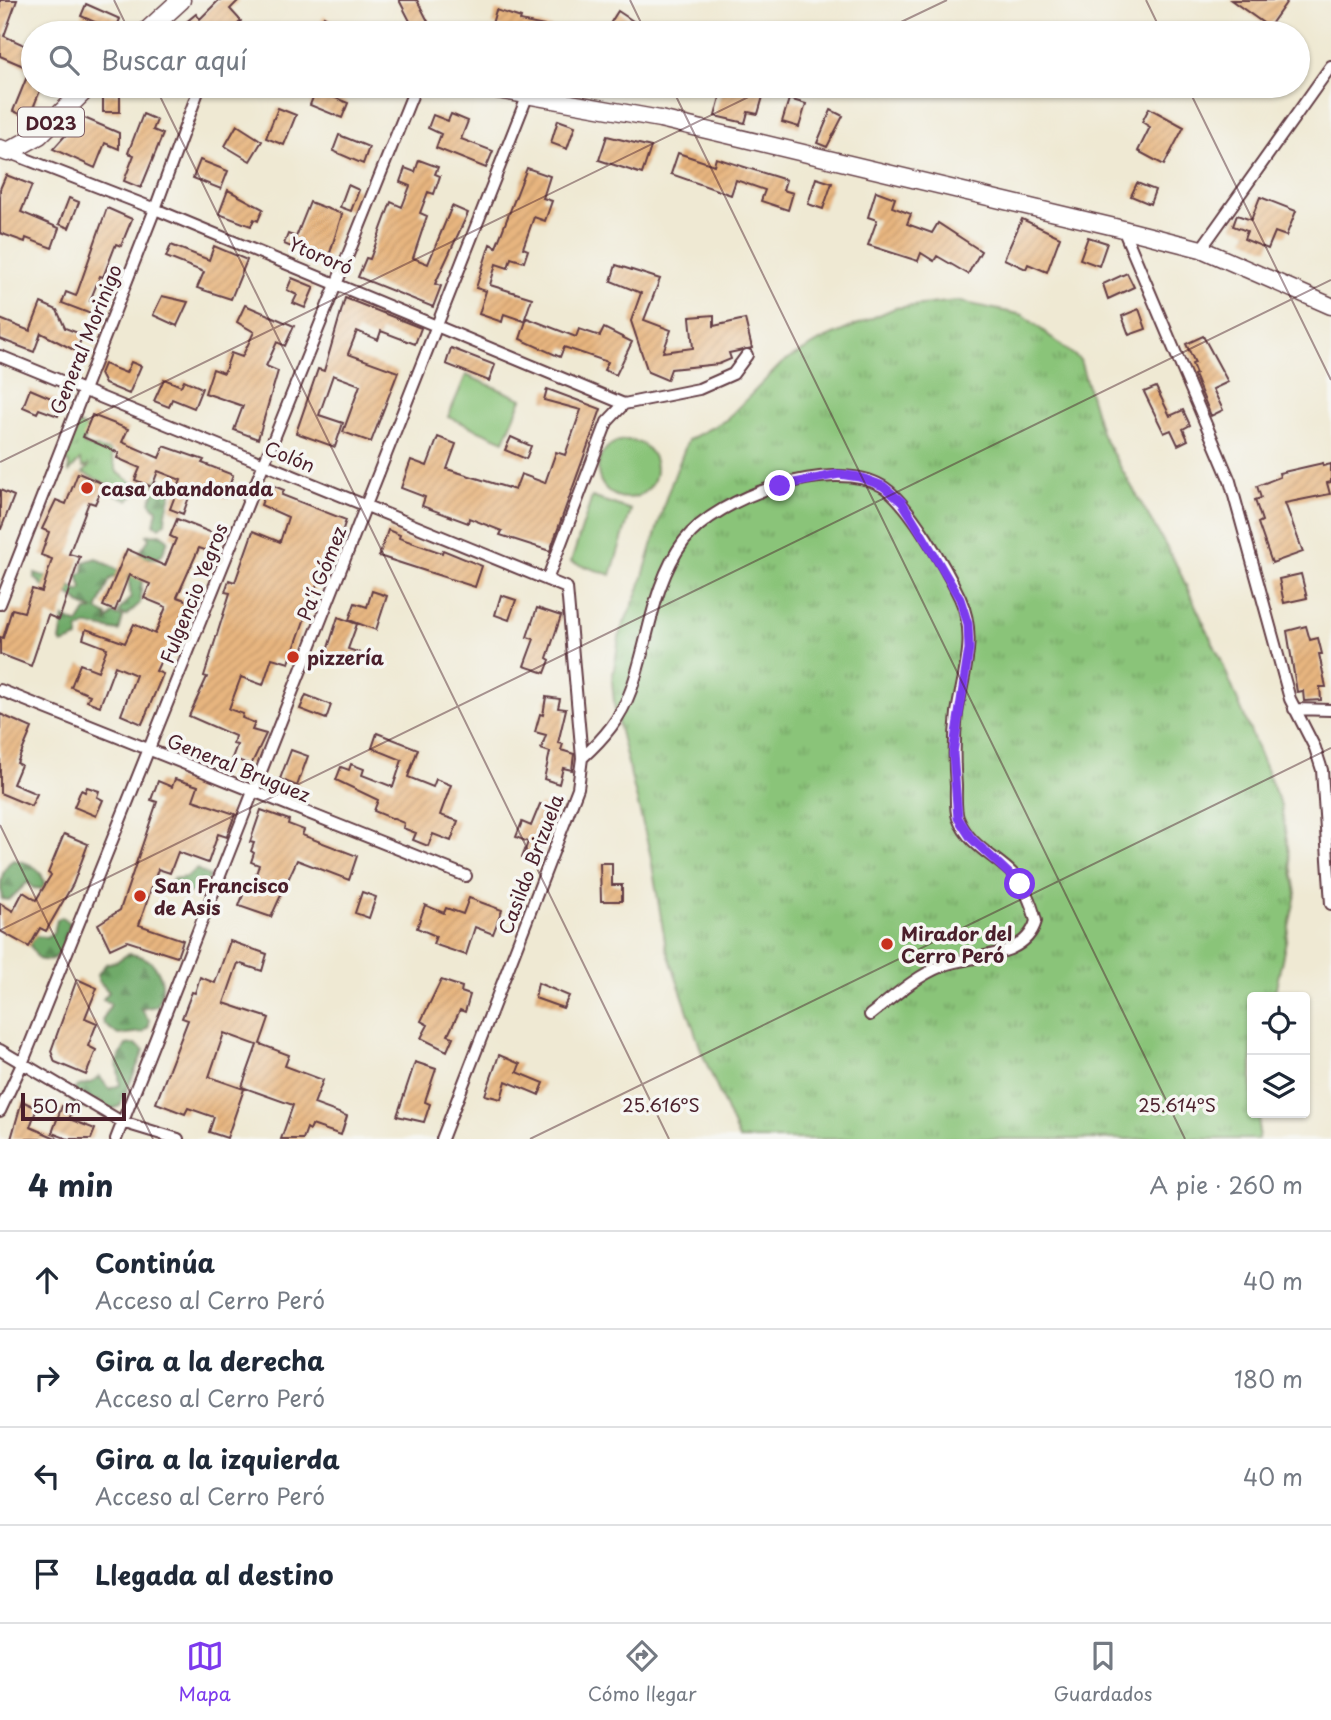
<!DOCTYPE html>
<html lang="es">
<head>
<meta charset="utf-8">
<style>
	body { margin:0; font-family:"Playpen Sans",sans-serif; background:#f2f2f3; color:#1f2937 }
	.controls { position:absolute; right:21px; bottom:21px; display:grid; overflow:hidden; border-radius:7px; box-shadow:0 2px 5px #0004 }
	.controls button { width:63px; height:63px; display:grid; place-items:center; padding:0; border:0; border-bottom:2px solid #e0e1e3; background:#fff; color:#1f2937; font:35px sans-serif }
	.scale { position:absolute; left:21px; bottom:18px; width:105px; box-sizing:border-box; padding-left:7px; border:4px solid #4a1f2b; border-top:0; font-size:19px; line-height:24px; white-space:nowrap; color:#4a1f2b; -webkit-text-stroke:5px #f6f6f2; paint-order:stroke }
	.stop { position:absolute; width:21px; height:21px; margin:-16px; border:5px solid #7c3aed; border-radius:50%; background:#fff }
	.stop.end { background:#7c3aed; border-color:#fff; box-shadow:0 2px 7px #0008 }
	.list { margin:0; padding:0; list-style:none }
	h2 { display:flex; justify-content:space-between; align-items:center; height:91px; margin:0; padding:0 28px; font-size:30px }
	h2 small { font-size:23px; font-weight:400; color:#747a83 }
	.list li { display:grid; grid-template-columns:46px 1fr auto; gap:21px; align-items:center; box-sizing:border-box; height:98px; padding:0 28px; border-top:2px solid #e0e1e3 }
	.list b { display:block; font-size:26px; white-space:nowrap }
	.list p { margin:0; font-size:23px; white-space:nowrap; color:#747a83 }
	.list em { font-size:23px; font-style:normal; color:#747a83 }
	.icon { flex:none; width:38px; height:38px; fill:none; stroke:currentColor; stroke-width:2; stroke-linecap:round; stroke-linejoin:round }
	.map { position:relative; flex:none; width:1331px; height:1139px; overflow:hidden }
	.search { position:absolute; background:#fff; box-shadow:0 2px 5px #0004; left:21px; right:21px; top:21px; height:77px; display:flex; align-items:center; gap:18px; box-sizing:border-box; padding:0 24px; border-radius:38px; color:#747a83; font-size:26px }
	.sheet { height:483px; background:#fff }
	nav { display:flex; justify-content:space-around; align-items:center; box-sizing:border-box; height:98px; border-top:2px solid #e0e1e3; background:#fff; font-size:19px; color:#747a83 }
	nav a { display:grid; justify-items:center; gap:4px }
	nav .on { color:#7c3aed }
	.map>svg:first-child { display:block }
	.grass { fill:url(#grass-tufts); stroke:#6a7252; stroke-width:2 }
	.forest { fill:url(#forest-firs); stroke:#5c644a; stroke-width:2 }
	.garden { fill:#8ac479; stroke:#6a7252; stroke-width:2 }
	.building { fill:url(#building-hatch) }
	.lines { fill:none; stroke-linecap:round; stroke-linejoin:round }
	.street-casing { stroke:#633d44; stroke-width:14 }
	.secondary-casing { stroke:#633d44; stroke-width:19 }
	.primary-casing { stroke:#633d44; stroke-width:21 }
	.street { stroke:#fff; stroke-width:10 }
	.secondary { stroke:#fff; stroke-width:16 }
	.primary { stroke:#fff; stroke-width:18 }
	.route { stroke:#7c3aed; stroke-width:9 }
	.ticks { fill:none; stroke:#4a1f2b; stroke-width:2; stroke-opacity:0.45 }
	.poi-dot { fill:#c8321e; stroke:#f6f6f2; stroke-width:2.5 }
	.labels { text-anchor:middle; dominant-baseline:central; stroke-width:7; stroke-linejoin:round; paint-order:stroke }
	.shield { fill:#f6f6f2; stroke:#7e6067; stroke-width:2 }
	.shield-label { font-size:18px; font-weight:bold; fill:#4a1f2b }
	.street-label { font-size:19px; fill:#4a1f2b; stroke:#f6f6f2 }
	.poi-label { font-size:19px; font-weight:bold; fill:#4a1f2b; stroke:#f6f6f2; text-anchor:start }
	.ticks-label { font-size:18px; text-anchor:middle; fill:#4a1f2b; stroke:#f6f6f2; stroke-width:7; stroke-linejoin:round; paint-order:stroke }
</style>
</head>
<body>
<div class="map">
<svg width="1331" height="1139" viewBox="0 0 1331 1139">
	<defs>
		<pattern id="grass-tufts" width="24" height="20" patternUnits="userSpaceOnUse" patternTransform="scale(1.75)"><rect width="24" height="20" fill="#8ac479"/><path d="M3 7l-1-3M5 7V3M7 7l1-3M15 17l-1-3M17 17v-4M19 17l1-3" fill="none" stroke="#739f63"/></pattern>
		<pattern id="forest-firs" width="22" height="20" patternUnits="userSpaceOnUse" patternTransform="scale(1.75)"><rect width="22" height="20" fill="#6faa69"/><path d="M5 1l3.5 6h-7zM16 11l3.5 6h-7z" fill="#5d8a57"/></pattern>
		<pattern id="building-hatch" width="6" height="6" patternUnits="userSpaceOnUse" patternTransform="scale(1.75)"><rect width="6" height="6" fill="#e7b57f"/><path d="M-1 1l2-2M0 6l6-6M5 7l2-2" fill="none" stroke="#c89b6e"/></pattern>
	</defs>
	<rect width="100%" height="100%" fill="#f6f6f2"/>
	<filter id="ink" filterUnits="userSpaceOnUse"><feTurbulence type="fractalNoise" baseFrequency=".0143" numOctaves="2"/><feDisplacementMap in="SourceGraphic" scale="14" xChannelSelector="R" yChannelSelector="G"/><feConvolveMatrix kernelMatrix="1 2 1 2 8 2 1 2 1" color-interpolation-filters="sRGB"/></filter>
	<filter id="wash" filterUnits="userSpaceOnUse"><feTurbulence type="fractalNoise" baseFrequency=".00686" numOctaves="4" result="noise"/><feDisplacementMap in="SourceGraphic" scale="28" xChannelSelector="R" yChannelSelector="G"/><feGaussianBlur stdDeviation="1.57" result="paint"/><feColorMatrix in="noise" values="0 0 0 0 0 0 0 0 0 0 0 0 0 0 0 0 0 1.4 0 .05"/><feComposite in="paint" operator="in"/></filter>
	<g filter="url(#wash)">
		<rect width="100%" height="100%" fill="#efe9d3"/>
		<path class="grass" d="M956 301 1023 315 1080 360 1102 435 1175 562 1221 660 1281 806 1296 894 1274 997H1252V1113H1260L1258 1139H739L702 1053 666 947 650 853 615 711 612 681 620 632 639 590 667 495 688 440 726 420 782 363 822 340 895 308Z
			M78 424 87 428 84 445 110 451 117 472 137 486 136 494 128 500 105 490V483L83 473 90 465 83 468 80 460 69 472V463L63 461Z"/>
		<path class="forest" d="M160 478 165 486 172 484C172 498 165 508 165 523L159 527 154 525 157 510 150 502 156 488 154 482Z
			M160 534 168 540 162 555 157 558H144L140 603 126 616 118 612 131 597 128 574 141 557 140 552 149 539 147 535Z
			M96 558 120 571 117 576 110 579 97 610 107 615V621L113 614 123 617 119 631 87 625 78 630V638L62 644 60 641 64 617 78 624 86 611 94 610 83 606 65 591 49 592 35 578V573L69 585 79 592 82 588 78 575 83 573 84 562Z
			M13 860C30 862 46 870 44 889L33 888 28 882 9 900 2 899C0 886 0 869 13 860Z
			M197 869 209 876 207 889 190 893 171 884 173 879 186 877Z
			M62 917 70 924C64 940 63 966 38 959L30 945 34 936 46 937 54 932 57 920Z
			M128 954C156 955 170 981 157 1006L141 1009 149 1020V1026L143 1032 118 1035 104 1024 103 1019 111 1004 103 999 109 992 98 980V974L106 964 117 961Z
			M135 1044 144 1050 120 1106 109 1110 99 1100 85 1109 73 1106 70 1100 76 1087 93 1082 99 1076 109 1089 120 1085 117 1061 126 1045Z"/>
		<path class="garden" d="M466 375 522 399 504 441 448 417Z
			M598 469a29 29 0 1 1 58 0a29 29 0 1 1-58 0Z
			M592 497 631 510 611 575 571 562Z"/>
		<g id="blocks">
			<path class="building" d="M0 0H17L4 36 33 49 28 68 0 56Z
				M219 0H239L230 9 241 21 229 33H173L196 14 200 19Z
				M399 0H417L434 33H390L411 23Z
				M1231 0H1288L1269 27Z
				M86 4 120 19 115 31 81 16Z
				M496 10 521 18 520 21 554 28 553 33 516 32 492 24Z
				M618 11 651 33H618L608 27Z
				M324 16 352 33H314Z
				M33 62V86H42L29 118 13 111Z
				M723 86H738L764 93 758 114 748 112 745 123 715 116Z
				M316 90 348 103 342 118 310 105Z
				M103 94H120V112H103Z
				M789 99 806 104 799 127 782 122Z
				M278 108 296 115 284 145 266 138Z
				M1149 108 1184 127 1164 165 1138 151 1150 127 1142 122Z
				M831 110 843 116 827 147 817 143Z
				M143 114 157 120 153 130 163 134 141 188 124 181 134 155 128 153Z
				M451 114 468 121 461 139 493 151 486 168 436 148 441 134 428 128 433 115 448 121Z
				M82 117 119 133V149L105 143 95 168 53 149Z
				M558 120 575 126 567 149 551 143Z
				M237 125 262 141 250 161 225 146Z
				M339 135 369 147 363 164 333 151Z
				M607 136 651 147 642 174 599 160Z
				M678 153 714 165 716 158 786 180 783 190 793 193 788 210 761 201 765 190 736 180 731 195 671 174Z
				M200 160 228 171 221 189 193 178Z
				M419 160 438 167 435 174 440 176 434 194 428 192 420 213 427 216 413 258 428 264 452 206 468 213 435 284 441 286 433 307 358 277 366 258 370 259 391 202 402 207 410 186 400 182 405 168 415 172Z
				M527 168 550 176 543 198 552 201 545 221 534 217 523 248 528 250 524 262 511 258 508 268 496 264 490 285 532 298 524 321 504 314 502 322 479 314 486 291 476 288 490 244 496 247Z
				M6 175 32 185 21 212 59 228 52 248 26 238 25 242 0 233V189Z
				M816 178 832 183 823 209 808 204Z
				M1137 183 1155 190 1150 204 1131 196Z
				M348 185 359 190 351 211 340 207Z
				M228 190 263 209 258 221 254 219 251 226 219 214Z
				M876 191 895 198 892 207 911 214 907 224 932 233 938 223 981 251 968 274 937 256 934 261 921 253 918 261 868 245 877 220 868 217Z
				M1260 197 1296 211 1286 236 1275 232 1268 249 1244 239 1247 231 1233 226 1237 215 1251 220Z
				M69 198 79 202 69 228 59 224Z
				M310 202 342 214 329 256 323 260 284 244 288 234 296 237Z
				M107 208 132 219 121 246 116 244 103 277 100 276 90 301 96 304 91 314 62 303 66 292 76 296Z
				M1022 219 1060 237 1047 272 1028 264 1026 269 1004 259Z
				M1088 237 1107 243 1099 266 1080 259Z
				M171 245 209 260 214 246 247 260 231 299 197 288 204 272 166 257Z
				M616 265 660 279 644 320 671 330 663 352 693 348 690 317 714 315V326L745 319 752 348 729 353 731 359 719 364 671 369 667 380 648 372 631 321 641 293 611 281Z
				M1127 273 1134 287 1108 299 1103 284Z
				M292 278 314 287 305 308 293 303 297 295 287 290Z
				M162 296 188 302 177 326 153 315Z
				M345 298 421 328 415 344 381 331 378 340 357 331 348 354 398 372 371 442 343 432 360 385 333 375 319 415 343 423 335 447 296 433 318 369 324 371Z
				M41 303 57 310 65 328 83 335 76 351 41 333 34 352 0 339V319L30 331Z
				M245 305 294 326 285 346 277 342 266 366 278 371 258 439 234 430 243 406 205 393 213 369 224 373 231 353 242 357 254 332 237 322Z
				M1139 309 1146 329 1129 335 1122 316Z
				M527 318 576 337 579 329 600 336 604 328 632 342 616 375 604 370 608 362 564 347 560 357 520 339Z
				M1203 336 1228 382 1213 389 1223 410 1211 416 1194 375 1196 374 1192 364 1195 363 1186 344Z
				M451 348 495 365 489 381 446 364Z
				M131 362 141 366 129 394 105 384 100 374 104 364 126 373Z
				M164 379 181 386 184 380 202 388 194 408 172 399 169 407 154 401Z
				M1156 387 1170 416 1183 410 1190 425 1183 429 1188 440 1178 445 1171 430 1164 433 1144 392Z
				M30 389 63 403 58 416 39 409 37 413 23 407Z
				M547 389 601 409 550 551 500 535 502 531 469 518 468 523 422 506 425 497 401 488 411 460 427 466 438 437 456 444 447 469 515 490 521 474 545 483 556 452 565 455 581 410 544 400Z
				M92 415 128 429 122 442 159 458 164 446 204 460 202 463 233 475 225 498 193 486 183 514 170 509 181 480 158 471 152 487 135 480 140 468 117 458 119 453 83 437Z
				M511 437 531 446 526 459 505 450Z
				M1323 463V466L1331 464V482L1327 483 1330 494 1285 503 1303 552 1272 563 1258 523 1262 521 1255 500 1261 498 1257 486 1280 477 1279 473Z
				M78 473 104 484 95 504 89 502 69 554 80 557 59 620 48 615 31 666 0 654V637L3 638 12 609 24 612 32 589 42 592 52 559 41 555 49 532 42 529 56 500 66 504Z
				M269 484 284 490 282 495 346 520 340 538 334 536 289 663 272 658 263 685 241 677 229 709 243 714 242 718 255 723 252 730 266 734 251 765 232 758 237 745 233 744 235 736 189 716 207 677 204 676 230 593 225 592 229 580 235 582 253 531 280 542 288 517 261 505Z
				M0 490 14 496 1 529H0Z
				M177 519 215 534 208 551 199 548 177 597 189 601 156 671 163 674 142 724 121 715 136 675 115 666 100 706 87 701 90 695 71 687 80 664 98 671 107 648 83 639 86 629 125 643 134 624 155 634 166 607 144 598 150 584 129 575 115 611 103 606 127 549 165 566 176 539 170 536Z
				M388 530 400 535 399 538 442 553 443 550 482 566 475 587 379 556Z
				M1301 574 1307 598 1284 603 1279 579Z
				M372 591 387 596 376 630 349 620 355 603 367 607Z
				M501 595 516 600 509 620 495 615Z
				M537 608 561 616 547 658 550 660 545 673 524 666 534 639 527 637Z
				M338 617 357 624 348 649 360 653 356 665 326 654Z
				M1306 626 1310 640 1318 638 1322 654H1319L1326 687H1320L1321 700 1304 701 1303 691 1297 692 1287 631Z
				M306 695 331 705 326 719 300 709Z
				M546 697 560 699 558 708 566 709 558 743 563 744 561 750 574 754 572 770 563 768 559 784 544 779 550 752 541 749 546 735 535 732 540 714 543 715Z
				M0 714 32 728 17 763 21 765 13 784 37 794 31 806 0 793Z
				M377 733 418 749 408 777 433 787 436 779 451 785 440 815 458 821 451 841 433 834 428 846 413 840 416 833 403 828 404 823 374 811 378 800 336 780 341 767 349 770 351 764 364 769 362 775 393 787 402 760 372 748Z
				M291 750 308 756 297 786 280 779Z
				M175 779 198 786 193 800 235 814 228 833 227 837 218 834 208 863 178 852 170 873 158 869 139 925 183 940 177 957 127 941 110 949 98 924 120 910 157 802 151 800 158 781 172 787Z
				M87 787 99 791 97 797 103 800 96 816 74 807 81 790 85 792Z
				M540 804 556 810 532 862 522 858 528 842 516 837 522 822 531 826Z
				M261 810 289 820 288 824 304 830 302 835 357 856 349 880 297 860 271 917 239 906 245 890 250 892 259 865 251 862 254 853 251 851 254 843 250 842Z
				M64 834 88 844 73 884 46 931 40 928 29 947 0 931V903L13 911 23 892 36 900 51 875 48 873Z
				M600 863H612V885H622V901H601Z
				M362 892 376 897 369 918 355 913Z
				M469 898 502 910 493 934 475 927 466 955 433 944 436 936 417 928 425 905 444 913 446 908 463 914Z
				M230 941 267 954 262 971 238 963 224 1003 269 1018 260 1044 289 1055 285 1066 323 1080 314 1104 347 1116 341 1135 312 1125 310 1130 307 1128 303 1139H281L293 1105 242 1087 257 1045 224 1033 209 1077 244 1089 227 1138 209 1132 214 1117 188 1108 185 1114 156 1103 188 1020 182 1018 192 992 195 993 200 977 215 983Z
				M77 979 97 988 85 1018 97 1023 88 1046 96 1050 86 1075 55 1062 51 1051Z
				M441 980 462 987 461 992 470 995 465 1012 460 1010 448 1035 453 1037 447 1051 421 1038 428 1025 421 1021Z
				M538 983 569 996 563 1008 535 998Z
				M499 1055 520 1064 517 1072 544 1083 539 1095 506 1081 501 1099 485 1095Z
				M415 1062 436 1069 426 1098 425 1102 430 1104 424 1122 397 1116Z
				M22 1101 37 1108 30 1127 58 1139H11Z
				M62 1106 73 1110 69 1119 95 1129 91 1139H68L52 1133Z"/>
		</g>
	</g>
	<g filter="url(#ink)">
		<use href="#blocks" fill-opacity="0" stroke="#633d44" stroke-width="2"/>
		<g class="lines">
			<g class="street-casing">
				<path id="street" d="M8 152 155 209 624 404
					M1123 229 1230 481 1290 699 1315 748 1322 770 1331 904
					M1201 249 1331 66
					M0 356 567 588 582 758 578 788 442 1139
					M624 404 699 389 733 374 747 355
					M547 580 607 422 624 404
					M0 604 155 209 200 86
					M0 690 466 876
					M1294 709 1331 710
					M582 758C604 738 621 718 631 690 649 641 652 584 684 541 718 496 833 457 882 486 908 501 947 570 960 598 978 637 963 674 957 713 954 737 954 762 956 786 956 796 955 809 958 818 968 845 995 856 1013 874 1025 887 1032 905 1036 921 1025 960 972 954 942 966 916 976 892 998 870 1015
					M0 1050 122 1122 178 1139
					M0 1111 22 1064 416 86
					M116 1139 527 97"/>
			</g>
			<g class="secondary-casing">
				<path id="secondary" d="M475 86 660 119 1123 229 1201 249 1331 306"/>
			</g>
			<g class="primary-casing">
				<path id="primary" d="M145 33 181 0
					M0 149 8 152 39 135 89 86"/>
			</g>
			<use href="#street" class="street"/>
			<use href="#secondary" class="secondary"/>
			<use href="#primary" class="primary"/>
		</g>
	</g>
	<g class="lines" filter="url(#ink)">
		<path class="route" d="M780 486 839 474 859 477 883 486 902 502 915 523 960 599 968 624 969 649 953 753 958 818 971 838 1020 884"/>
	</g>
	<path class="ticks" d="M114 0 130 33M630 0 646 33M1146 0 1162 33M878 33 947 0M155 86 669 1139M671 86 1185 1139M1187 86 1331 380M0 462 771 86M0 825 153 1139M0 930 1331 280M530 1139 1331 748"/>
	<g class="poi-dot">
		<circle cx="87" cy="488" r="7"/>
		<circle cx="293" cy="657" r="7"/>
		<circle cx="140" cy="896" r="7"/>
		<circle cx="887" cy="944" r="7"/>
	</g>
	<g class="labels">
		<rect class="shield" x="18" y="107.5" width="66" height="29" rx="5"/>
		<g class="shield-label">
			<text x="51" y="122">D023</text>
		</g>
		<g class="street-label">
			<text transform="translate(321 255) rotate(23)">Ytororó</text>
			<text transform="translate(85 339) rotate(-68)">General Morinigo</text>
			<text transform="translate(290 456) rotate(22)">Colón</text>
			<text transform="translate(321 573) rotate(-68)">Pa'í Gómez</text>
			<text transform="translate(193 593) rotate(-68)">Fulgencio Yegros</text>
			<text transform="translate(239 767) rotate(22)">General Bruguez</text>
			<text transform="translate(530 864) rotate(-69)">Casildo Brizuela</text>
		</g>
		<g class="poi-label">
			<text x="101" y="488">casa abandonada</text>
			<text x="307" y="657">pizzería</text>
			<text x="154" y="885">San Francisco<tspan x="154" dy="22">de Asis</tspan></text>
			<text x="901" y="933">Mirador del<tspan x="901" dy="22">Cerro Peró</tspan></text>
		</g>
	</g>
	<g class="ticks-label">
		<text x="661" y="1112">25.616°S</text>
		<text x="1177" y="1112">25.614°S</text>
	</g>
</svg>
<div class="controls">
<button><svg class="icon" aria-label="locate" viewBox="0 0 24 24"><circle cx="12" cy="12" r="6"/><path d="M12 2v4M12 18v4M2 12h4M18 12h4"/></svg></button>
<button><svg class="icon" aria-label="layers" viewBox="0 0 24 24"><path d="M12 4l9 5-9 5-9-5zM3 14l9 5 9-5"/></svg></button>
</div>
<div class="scale">50 m</div>
<div class="stop" style="left:1020px;top:884px"></div>
<div class="stop end" style="left:780px;top:486px"></div>
<div class="search"><svg class="icon" aria-label="search" viewBox="0 0 24 24"><circle cx="10" cy="10" r="6"/><path d="M15 15l6 6"/></svg>Buscar aquí</div>
</div>
<section class="sheet">
<h2>4 min<small>A pie · 260 m</small></h2>
<ul class="list">
<li><svg class="icon" aria-label="ahead" viewBox="0 0 24 24"><path d="M12 20V5M6 11l6-6 6 6"/></svg><div><b>Continúa</b><p>Acceso al Cerro Peró</p></div><em>40 m</em></li>
<li><svg class="icon" aria-label="right" viewBox="0 0 24 24"><path d="M7 20v-9h11M14 6l5 5-5 5"/></svg><div><b>Gira a la derecha</b><p>Acceso al Cerro Peró</p></div><em>180 m</em></li>
<li><svg class="icon" aria-label="left" viewBox="0 0 24 24"><path d="M17 20v-9H6M10 6l-5 5 5 5"/></svg><div><b>Gira a la izquierda</b><p>Acceso al Cerro Peró</p></div><em>40 m</em></li>
<li><svg class="icon" aria-label="arrive" viewBox="0 0 24 24"><path d="M6 21V4h12l-3 4 3 4H6"/></svg><div><b>Llegada al destino</b></div></li>
</ul>
</section>
<nav>
<a class="on"><svg class="icon" aria-label="map" viewBox="0 0 24 24"><path d="M3 6l6-2 6 2 6-2v14l-6 2-6-2-6 2zM9 4v14M15 6v14"/></svg>Mapa</a>
<a><svg class="icon" aria-label="directions" viewBox="0 0 24 24"><path d="M12 3l9 9-9 9-9-9zM9 14v-3h6M13 9l2 2-2 2"/></svg>Cómo llegar</a>
<a><svg class="icon" aria-label="saved" viewBox="0 0 24 24"><path d="M7 4h10v16l-5-4-5 4z"/></svg>Guardados</a>
</nav>
</body>
</html>
